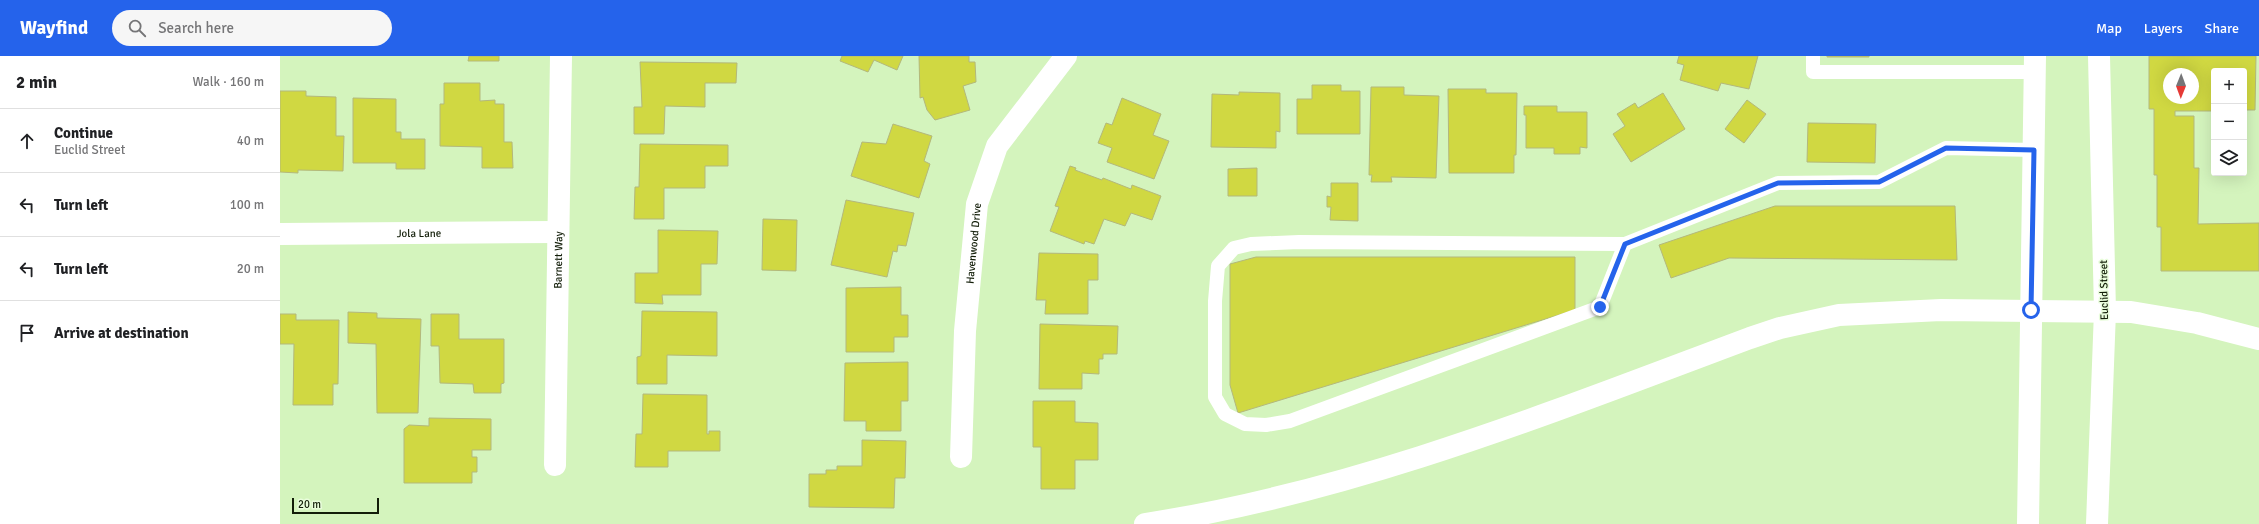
<!DOCTYPE html>
<html lang="en">
<head>
<meta charset="utf-8">
<style>
	body { margin:0; font-family:Signika,sans-serif; background:#f6f6f6; color:#202124 }
	.controls { position:absolute; right:12px; top:12px; display:grid; overflow:hidden; border-radius:4px; box-shadow:0 4px 16px #0002 }
	.controls button { width:36px; height:36px; display:grid; place-items:center; padding:0; border:0; border-bottom:1px solid #e0e0e0; background:#fff; color:#202124; font:20px sans-serif }
	.compass { position:absolute; left:1883px; top:12px; width:36px; height:36px; border-radius:50%; background:#fff; box-shadow:0 4px 16px #0002; rotate:181deg }
	.scale { position:absolute; left:12px; bottom:10px; width:87px; box-sizing:border-box; padding-left:4px; border:2px solid #131e09; border-top:0; font-size:11px; line-height:14px; white-space:nowrap; color:#131e09; -webkit-text-stroke:3px #e9fddc; paint-order:stroke }
	.stop { position:absolute; width:12px; height:12px; margin:-9px; border:3px solid #2563eb; border-radius:50%; background:#fff }
	.stop.end { background:#2563eb; border-color:#fff; box-shadow:0 1px 4px #0008 }
	.list { margin:0; padding:0; list-style:none }
	h2 { display:flex; justify-content:space-between; align-items:center; height:52px; margin:0; padding:0 16px; font-size:17px }
	h2 small { font-size:13px; font-weight:400; color:#757577 }
	.list li { display:grid; grid-template-columns:26px 1fr auto; gap:12px; align-items:center; box-sizing:border-box; height:64px; padding:0 16px; border-top:1px solid #e0e0e0 }
	.list b { display:block; font-size:15px; white-space:nowrap }
	.list p { margin:0; font-size:13px; white-space:nowrap; color:#757577 }
	.list em { font-size:13px; font-style:normal; color:#757577 }
	.icon { flex:none; width:22px; height:22px; fill:none; stroke:currentColor; stroke-width:2; stroke-linecap:round; stroke-linejoin:round }
	.map { position:relative; flex:none; width:1979px; height:468px; overflow:hidden }
	header { display:flex; align-items:center; gap:24px; box-sizing:border-box; height:56px; padding:0 20px; background:#2563eb; color:#fff }
	header strong { font-size:19px }
	nav { display:flex; gap:22px; margin-inline-start:auto; font-size:14px }
	.search { width:280px; height:36px; background:#f6f6f6; display:flex; align-items:center; gap:10px; box-sizing:border-box; padding:0 14px; border-radius:22px; color:#757577; font-size:15px }
	main { display:flex }
	aside { flex:1; background:#fff }
	.map>svg:first-child { display:block }
	.building { fill:#d0d842; stroke:#b3b87c; fill-rule:evenodd }
	.lines { fill:none; stroke-linecap:round; stroke-linejoin:round }
	.service { stroke:#fff; stroke-width:14 }
	.minor { stroke:#fff; stroke-width:22 }
	.primary { stroke:#fff; stroke-width:22 }
	.motorway { stroke:#fff; stroke-width:22 }
	.route { stroke:#2563eb; stroke-width:5 }
	.labels { text-anchor:middle; dominant-baseline:central; stroke-width:3; stroke-linejoin:round; paint-order:stroke }
	.street-label { font-size:11px; fill:#131e09; stroke:#e9fddc }
</style>
</head>
<body>
<header>
<strong>Wayfind</strong>
<div class="search"><svg class="icon" aria-label="search" viewBox="0 0 24 24"><circle cx="10" cy="10" r="6"/><path d="M15 15l6 6"/></svg>Search here</div>
<nav><a>Map</a><a>Layers</a><a>Share</a></nav>
</header>
<main>
<aside>
<h2>2 min<small>Walk · 160 m</small></h2>
<ul class="list">
<li><svg class="icon" aria-label="ahead" viewBox="0 0 24 24"><path d="M12 20V5M6 11l6-6 6 6"/></svg><div><b>Continue</b><p>Euclid Street</p></div><em>40 m</em></li>
<li><svg class="icon" aria-label="left" viewBox="0 0 24 24"><path d="M17 20v-9H6M10 6l-5 5 5 5"/></svg><div><b>Turn left</b></div><em>100 m</em></li>
<li><svg class="icon" aria-label="left" viewBox="0 0 24 24"><path d="M17 20v-9H6M10 6l-5 5 5 5"/></svg><div><b>Turn left</b></div><em>20 m</em></li>
<li><svg class="icon" aria-label="arrive" viewBox="0 0 24 24"><path d="M6 21V4h12l-3 4 3 4H6"/></svg><div><b>Arrive at destination</b></div></li>
</ul>
</aside>
<div class="map">
<svg width="1979" height="468" viewBox="0 0 1979 468">
	<rect width="100%" height="100%" fill="#d4f4bd"/>
	<path class="building" d="M189 0H219V5H188Z
		M562 0H623L617 14 594 4 588 16 560 5Z
		M639 0H689V6H695L696 26 683 30 690 54 655 64 647 54 643 41 640 42Z
		M1399 0H1478L1469 33 1441 27 1438 35 1400 24 1404 9 1397 7Z
		M1547 0H1589V1H1547Z
		M1869 0H1976L1975 54H1964V15H1934V55H1895V60H1914V112H1919L1918 168 1979 167V215H1881V171H1877V119H1874V53H1869ZM1889 18H1913V42H1889Z
		M360 6 457 7 456 27H425V51L385 50 384 78H354V51H362Z
		M164 27H200V45L215 44V48H224V86H232L233 112H202V91L160 90V48H164Z
		M1032 29H1061V35H1080V78H1017V43H1032Z
		M1091 31H1124V39L1159 40 1156 122 1111 121 1112 126H1091L1092 119H1089Z
		M1168 33H1206V37H1237L1236 99H1234V117H1169Z
		M0 35H26V40L56 41V80H64L63 115 18 114V117L0 116Z
		M959 36 1000 37V76L996 75V92L931 91 932 38 959 39Z
		M1383 37 1405 73 1351 106 1333 78 1345 70 1337 58 1355 47 1358 52Z
		M73 42 116 43V76H121V83H145V113H116V107H73Z
		M842 42 881 58 873 79 889 85 874 123 827 106 832 92 818 87 826 67 832 69Z
		M1467 44 1486 58 1464 87 1445 73Z
		M1244 50H1277V56H1307V92L1300 91V98H1274V92H1246V59H1244Z
		M1528 67 1596 68 1595 107 1527 106Z
		M613 68 652 80 644 105 650 108 639 142 571 120 582 86 606 88Z
		M360 88 448 89V110H425V132H384V163H354L355 131H359Z
		M790 110 796 112 795 114 822 124 823 122 851 133 852 129 881 140 872 164 851 157 845 170 824 163 814 188 805 185 804 188 770 175 779 151 775 150Z
		M977 112V140H948V113Z
		M1051 127H1078V165L1050 164 1051 151H1047V140L1051 141Z
		M566 144 634 157 626 190 618 189 617 196 613 195 607 221 551 209Z
		M1495 150H1675L1677 204 1449 202 1391 222 1379 189Z
		M483 163 517 164 516 215 482 214Z
		M378 174 438 175 437 208H421V239H382L383 248 355 247V217H378Z
		M759 197 818 198V224H808V258H765L766 244H756Z
		M976 201H1295V254L958 357 950 329V208Z
		M621 231V259H628V281H614V296H566V232Z
		M362 255 437 256V300L387 299V328H357V301L361 300Z
		M68 256 97 257V262L141 263 138 357H97L96 288 68 287Z
		M0 258H16V264H59L58 328H53V349H13L14 288H0Z
		M151 258H179V283H224V327L221 328V337H194L193 328 160 327 159 290H151Z
		M760 268 838 270 837 298H823V303H819V318L802 317V333H759Z
		M628 306V345H621V375H586V365H564L565 307Z
		M363 338 427 339V378H429V375H440V395H388V411H355L356 378H362Z
		M753 345H795V366L818 367V404H795V433H761V391H753Z
		M149 362 211 363V394H192V401H197V416H192V427H124V373L129 369 149 370Z
		M582 384 626 385 625 422H615L614 452 529 451V418H546V414H557V410H582Z"/>
	<g class="lines">
		<path class="service" d="M1533 0V16H1755
			M1345 188 1320 251 1010 365 986 369 965 368 945 358 935 341V245L938 210 954 192 971 188 1019 186 1345 188 1498 127 1599 126 1666 92 1754 94"/>
		<g class="minor">
			<path id="s1" d="M0 178 278 176"/>
			<path id="s2" d="M681 401 685 275 697 148 717 90 786 0"/>
			<path id="s3" d="M275 409 281 0"/>
		</g>
		<path class="primary" d="M1748 468 1755 0
			M1817 468 1825 255 1819 0"/>
		<path class="motorway" d="M865 468C1074 436 1272 356 1470 282L1500 272 1559 259 1661 254 1851 256 1917 267 1979 283"/>
	</g>
	<g class="lines">
		<path class="route" d="M1320 251 1345 188 1498 127 1599 126 1666 92 1754 94 1751 254"/>
	</g>
	<g class="labels">
		<g class="street-label">
			<text stroke="none"><textPath href="#s1" startOffset="139">Jola Lane</textPath></text>
			<text stroke="none"><textPath href="#s2" startOffset="214">Havenwood Drive</textPath></text>
			<text stroke="none"><textPath href="#s3" startOffset="205">Barnett Way</textPath></text>
			<text transform="translate(1824 234) rotate(-91)">Euclid Street</text>
		</g>
	</g>
</svg>
<div class="controls">
<button>+</button>
<button>−</button>
<button><svg class="icon" aria-label="layers" viewBox="0 0 24 24"><path d="M12 4l9 5-9 5-9-5zM3 14l9 5 9-5"/></svg></button>
</div>
<svg class="compass" viewBox="-18 -18 36 36"><path d="M0-13l5 13h-10z" fill="#e53935"/><path d="M0 13l5-13h-10z" fill="#757577"/></svg>
<div class="scale">20 m</div>
<div class="stop" style="left:1751px;top:254px"></div>
<div class="stop end" style="left:1320px;top:251px"></div>
</div>
</main>
</body>
</html>
